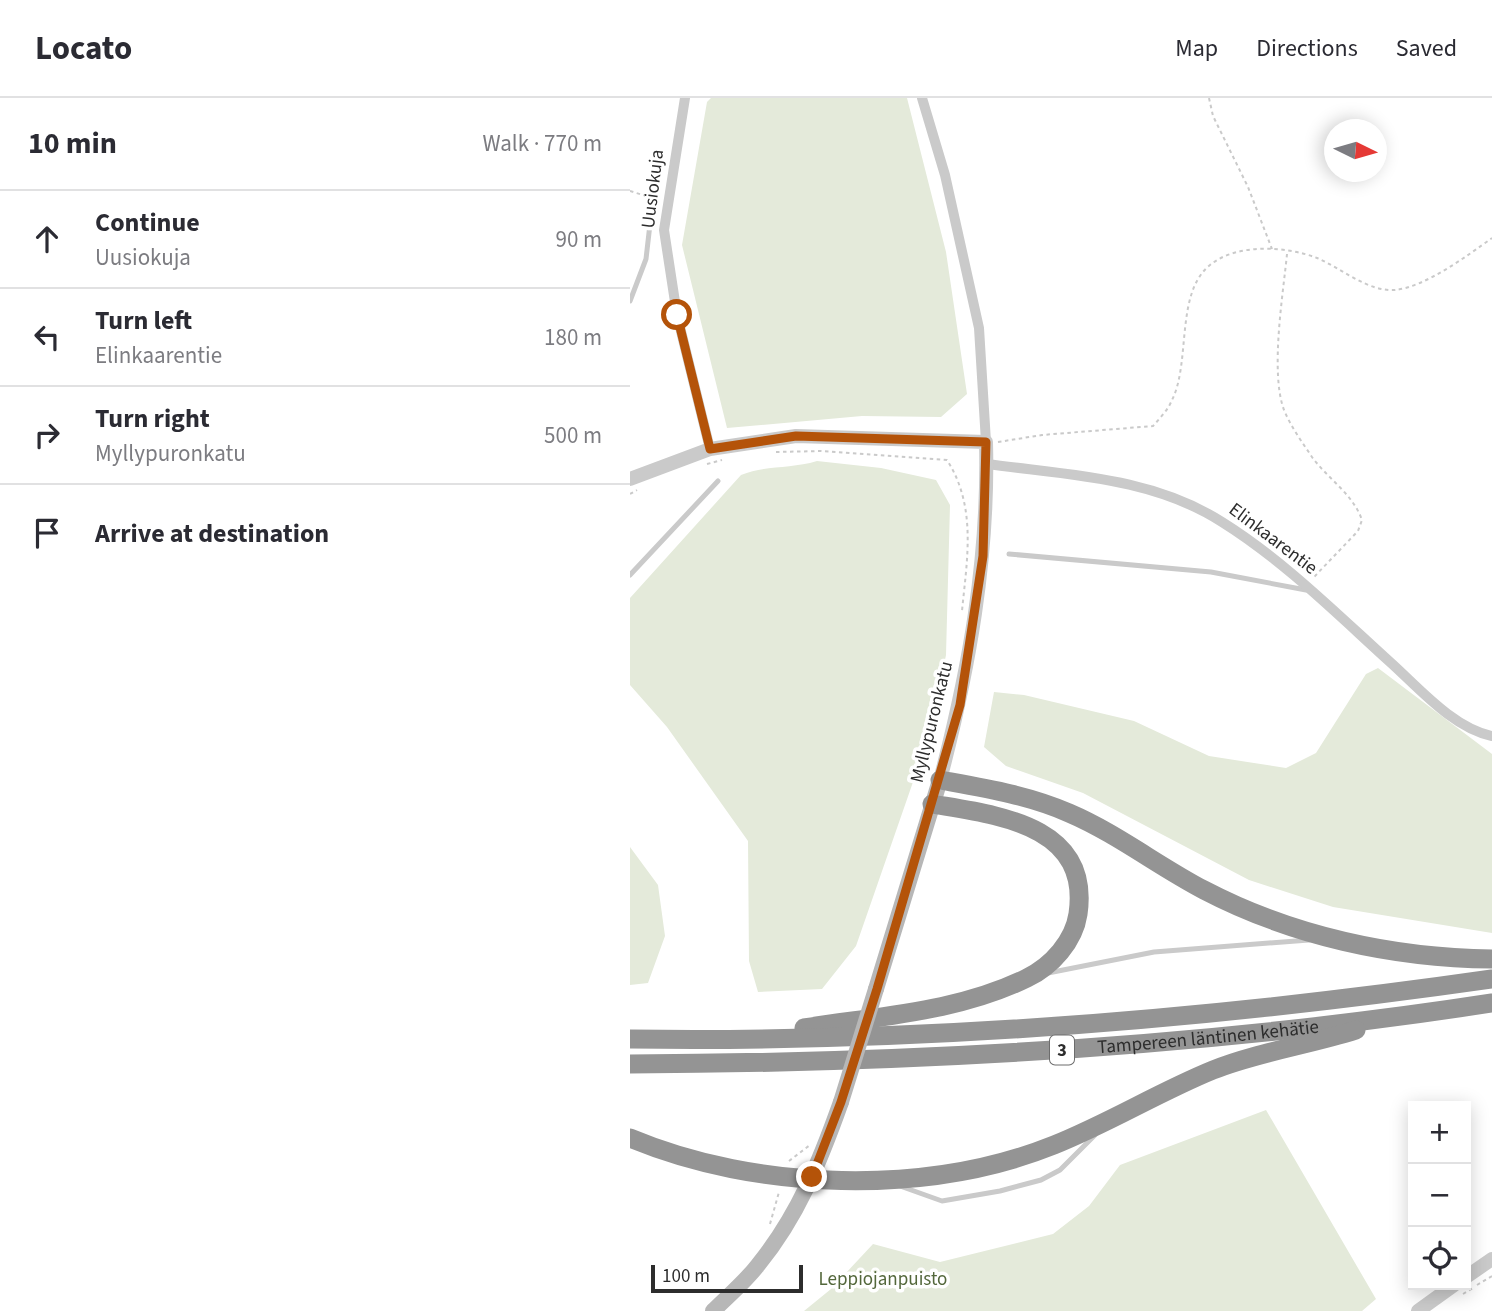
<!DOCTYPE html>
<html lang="en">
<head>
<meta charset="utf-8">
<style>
	body { margin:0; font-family:"Source Sans 3",sans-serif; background:#f7f7f7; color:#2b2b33 }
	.controls { position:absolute; right:21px; bottom:21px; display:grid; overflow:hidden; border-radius:0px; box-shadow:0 4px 18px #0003 }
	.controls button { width:63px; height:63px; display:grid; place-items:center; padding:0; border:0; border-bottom:2px solid #e1e1e2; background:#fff; color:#2b2b33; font:35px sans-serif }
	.compass { position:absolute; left:694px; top:21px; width:63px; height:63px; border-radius:50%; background:#fff; box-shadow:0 4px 18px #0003; rotate:95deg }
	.scale { position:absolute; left:21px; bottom:18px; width:152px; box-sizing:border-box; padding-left:7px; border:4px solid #2d2d2d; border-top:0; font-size:19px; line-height:24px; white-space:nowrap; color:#2d2d2d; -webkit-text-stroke:5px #fff; paint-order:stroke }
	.stop { position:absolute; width:21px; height:21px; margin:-16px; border:5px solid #b45309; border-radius:50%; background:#fff }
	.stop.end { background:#b45309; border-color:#fff; box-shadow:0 2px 7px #0008 }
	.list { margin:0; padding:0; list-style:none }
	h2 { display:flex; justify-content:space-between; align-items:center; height:91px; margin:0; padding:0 28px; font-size:30px }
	h2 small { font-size:23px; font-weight:400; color:#7c7c81 }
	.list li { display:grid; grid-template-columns:46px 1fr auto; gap:21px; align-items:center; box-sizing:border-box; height:98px; padding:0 28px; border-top:2px solid #e1e1e2 }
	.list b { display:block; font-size:26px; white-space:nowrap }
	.list p { margin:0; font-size:23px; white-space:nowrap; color:#7c7c81 }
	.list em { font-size:23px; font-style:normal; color:#7c7c81 }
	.icon { flex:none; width:38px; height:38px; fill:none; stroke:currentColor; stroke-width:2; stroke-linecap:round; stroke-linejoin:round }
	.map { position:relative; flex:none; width:862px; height:1213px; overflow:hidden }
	header { display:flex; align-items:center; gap:42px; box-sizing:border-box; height:98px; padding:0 35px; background:#fff; border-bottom:2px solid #e1e1e2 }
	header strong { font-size:33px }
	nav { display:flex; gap:38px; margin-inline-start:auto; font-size:24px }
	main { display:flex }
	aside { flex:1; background:#fff }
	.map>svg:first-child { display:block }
	.green { fill:#e4eada }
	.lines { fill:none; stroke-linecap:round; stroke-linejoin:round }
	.path { stroke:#cacaca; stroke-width:2; stroke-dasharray:3.5 3.5; stroke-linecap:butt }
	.service { stroke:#cacaca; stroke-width:5 }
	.minor { stroke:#cacaca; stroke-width:10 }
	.tertiary { stroke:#cacaca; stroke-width:14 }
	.secondary { stroke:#b7b7b7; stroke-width:16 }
	.motorway { stroke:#949494; stroke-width:19 }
	.secondary-bridge { stroke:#b7b7b7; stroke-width:16 }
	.route { stroke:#b45309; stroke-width:9 }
	.labels { text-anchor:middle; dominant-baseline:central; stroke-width:7; stroke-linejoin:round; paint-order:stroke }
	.shield { fill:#fff; stroke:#6c6c6c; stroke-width:2 }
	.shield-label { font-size:18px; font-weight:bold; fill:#2d2d2d }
	.street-label { font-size:19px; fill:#2d2d2d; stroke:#fff }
	.park-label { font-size:19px; fill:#53673b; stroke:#fff }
</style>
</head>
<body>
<header>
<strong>Locato</strong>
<nav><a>Map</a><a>Directions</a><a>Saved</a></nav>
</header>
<main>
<aside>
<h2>10 min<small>Walk · 770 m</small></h2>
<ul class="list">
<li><svg class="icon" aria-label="ahead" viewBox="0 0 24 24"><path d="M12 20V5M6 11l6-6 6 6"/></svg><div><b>Continue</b><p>Uusiokuja</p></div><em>90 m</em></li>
<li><svg class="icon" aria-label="left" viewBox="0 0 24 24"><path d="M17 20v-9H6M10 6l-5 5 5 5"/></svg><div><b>Turn left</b><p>Elinkaarentie</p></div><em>180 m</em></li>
<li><svg class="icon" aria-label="right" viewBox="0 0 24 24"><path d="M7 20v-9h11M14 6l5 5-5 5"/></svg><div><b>Turn right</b><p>Myllypuronkatu</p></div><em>500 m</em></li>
<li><svg class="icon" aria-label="arrive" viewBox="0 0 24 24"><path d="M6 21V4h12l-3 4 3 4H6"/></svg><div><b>Arrive at destination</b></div></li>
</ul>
</aside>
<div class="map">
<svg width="862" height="1213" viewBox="0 0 862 1213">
	<rect width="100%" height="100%" fill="#fff"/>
	<path class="green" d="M81 0H277L316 154 337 296 311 319 232 318 97 330 52 147 77 4Z
		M187 363 251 370 306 382 320 407 316 557 299 638 226 848 192 891 128 894 119 863 118 743 37 629 0 587V500L111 377C136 367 161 371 187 363Z
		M748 570 862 656V835L703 809 619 782 453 695 376 668 354 649 364 594 394 597 504 623 579 658 656 670 686 655 736 576Z
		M0 749 28 787 35 838 18 885 0 887Z
		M636 1012 746 1201 732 1213H174L201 1191 243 1146 310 1164 423 1136 459 1108 490 1067Z"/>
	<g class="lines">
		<path class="path" d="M579 0 583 18 618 89 642 151
			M0 93 16 98
			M657 156C653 197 640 274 654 312 661 329 672 344 682 359 697 380 723 396 732 422L728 433 684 479
			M368 344 412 337 523 328C530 320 538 312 542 302 561 264 545 195 580 167 607 145 656 148 687 160 711 170 738 194 765 192 795 189 837 158 862 140
			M146 354 191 353 317 362C347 409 337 461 332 513
			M77 366 92 362
			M0 396 7 392
			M159 1063 180 1047
			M140 1126 149 1094
			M847 1187 862 1178
			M833 1196 843 1190"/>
		<path class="service" d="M0 203 16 161 23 100
			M379 456 581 474 676 492
			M0 477 88 383
			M418 875 524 854 679 842
			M270 1088 312 1103 370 1093 411 1082 430 1072 465 1037"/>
		<path class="minor" d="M55 0 34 132 47 217 80 351
			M292 0 315 77 349 230 356 344
			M357 366C437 377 522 379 592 424 653 462 707 516 760 564 789 590 823 630 862 638"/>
		<path class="tertiary" d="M0 381 80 351 166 338 356 344C359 460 339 572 310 682
			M836 1179 862 1161
			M788 1213 824 1187"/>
		<path class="secondary" d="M246 891 310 682
			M83 1213C98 1198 115 1184 128 1167 168 1118 190 1063 211 1004"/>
		<g class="motorway">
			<path d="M310 682C354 690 398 697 439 715 486 735 528 768 574 792 662 838 763 860 862 861"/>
			<path d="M174 930C249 918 328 914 397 880 422 868 444 843 448 816 461 726 366 717 302 706"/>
			<path d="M0 941C289 945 576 922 862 881"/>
			<path id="s1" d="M0 966C288 965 577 949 862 905"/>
			<path d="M0 1040C126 1093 297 1098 424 1047 479 1025 529 994 583 972 628 954 679 947 726 932"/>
		</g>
		<path class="secondary-bridge" d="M211 1004 246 891"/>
	</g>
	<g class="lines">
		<path class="route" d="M47 217 80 351 166 338 356 344 353 458 330 607 247 891 211 1004 182 1079"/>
	</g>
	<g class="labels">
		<rect class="shield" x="420" y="937.5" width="24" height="29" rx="5"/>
		<g class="shield-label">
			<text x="432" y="952">3</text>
		</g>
		<g class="street-label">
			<text transform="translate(23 91) rotate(-83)">Uusiokuja</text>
			<text transform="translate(643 441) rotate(37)">Elinkaarentie</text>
			<text transform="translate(302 624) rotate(-76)">Myllypuronkatu</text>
			<text stroke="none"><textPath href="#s1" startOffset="579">Tampereen läntinen kehätie</textPath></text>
		</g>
		<g class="park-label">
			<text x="253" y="1181">Leppiojanpuisto</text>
		</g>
	</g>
</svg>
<div class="controls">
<button>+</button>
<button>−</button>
<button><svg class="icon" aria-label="locate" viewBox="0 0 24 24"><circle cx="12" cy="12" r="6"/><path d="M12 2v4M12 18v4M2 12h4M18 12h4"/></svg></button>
</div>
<svg class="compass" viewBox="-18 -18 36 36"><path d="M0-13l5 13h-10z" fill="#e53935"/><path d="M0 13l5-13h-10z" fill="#7c7c81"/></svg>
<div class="scale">100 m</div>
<div class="stop" style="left:47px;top:217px"></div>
<div class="stop end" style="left:182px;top:1079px"></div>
</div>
</main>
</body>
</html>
